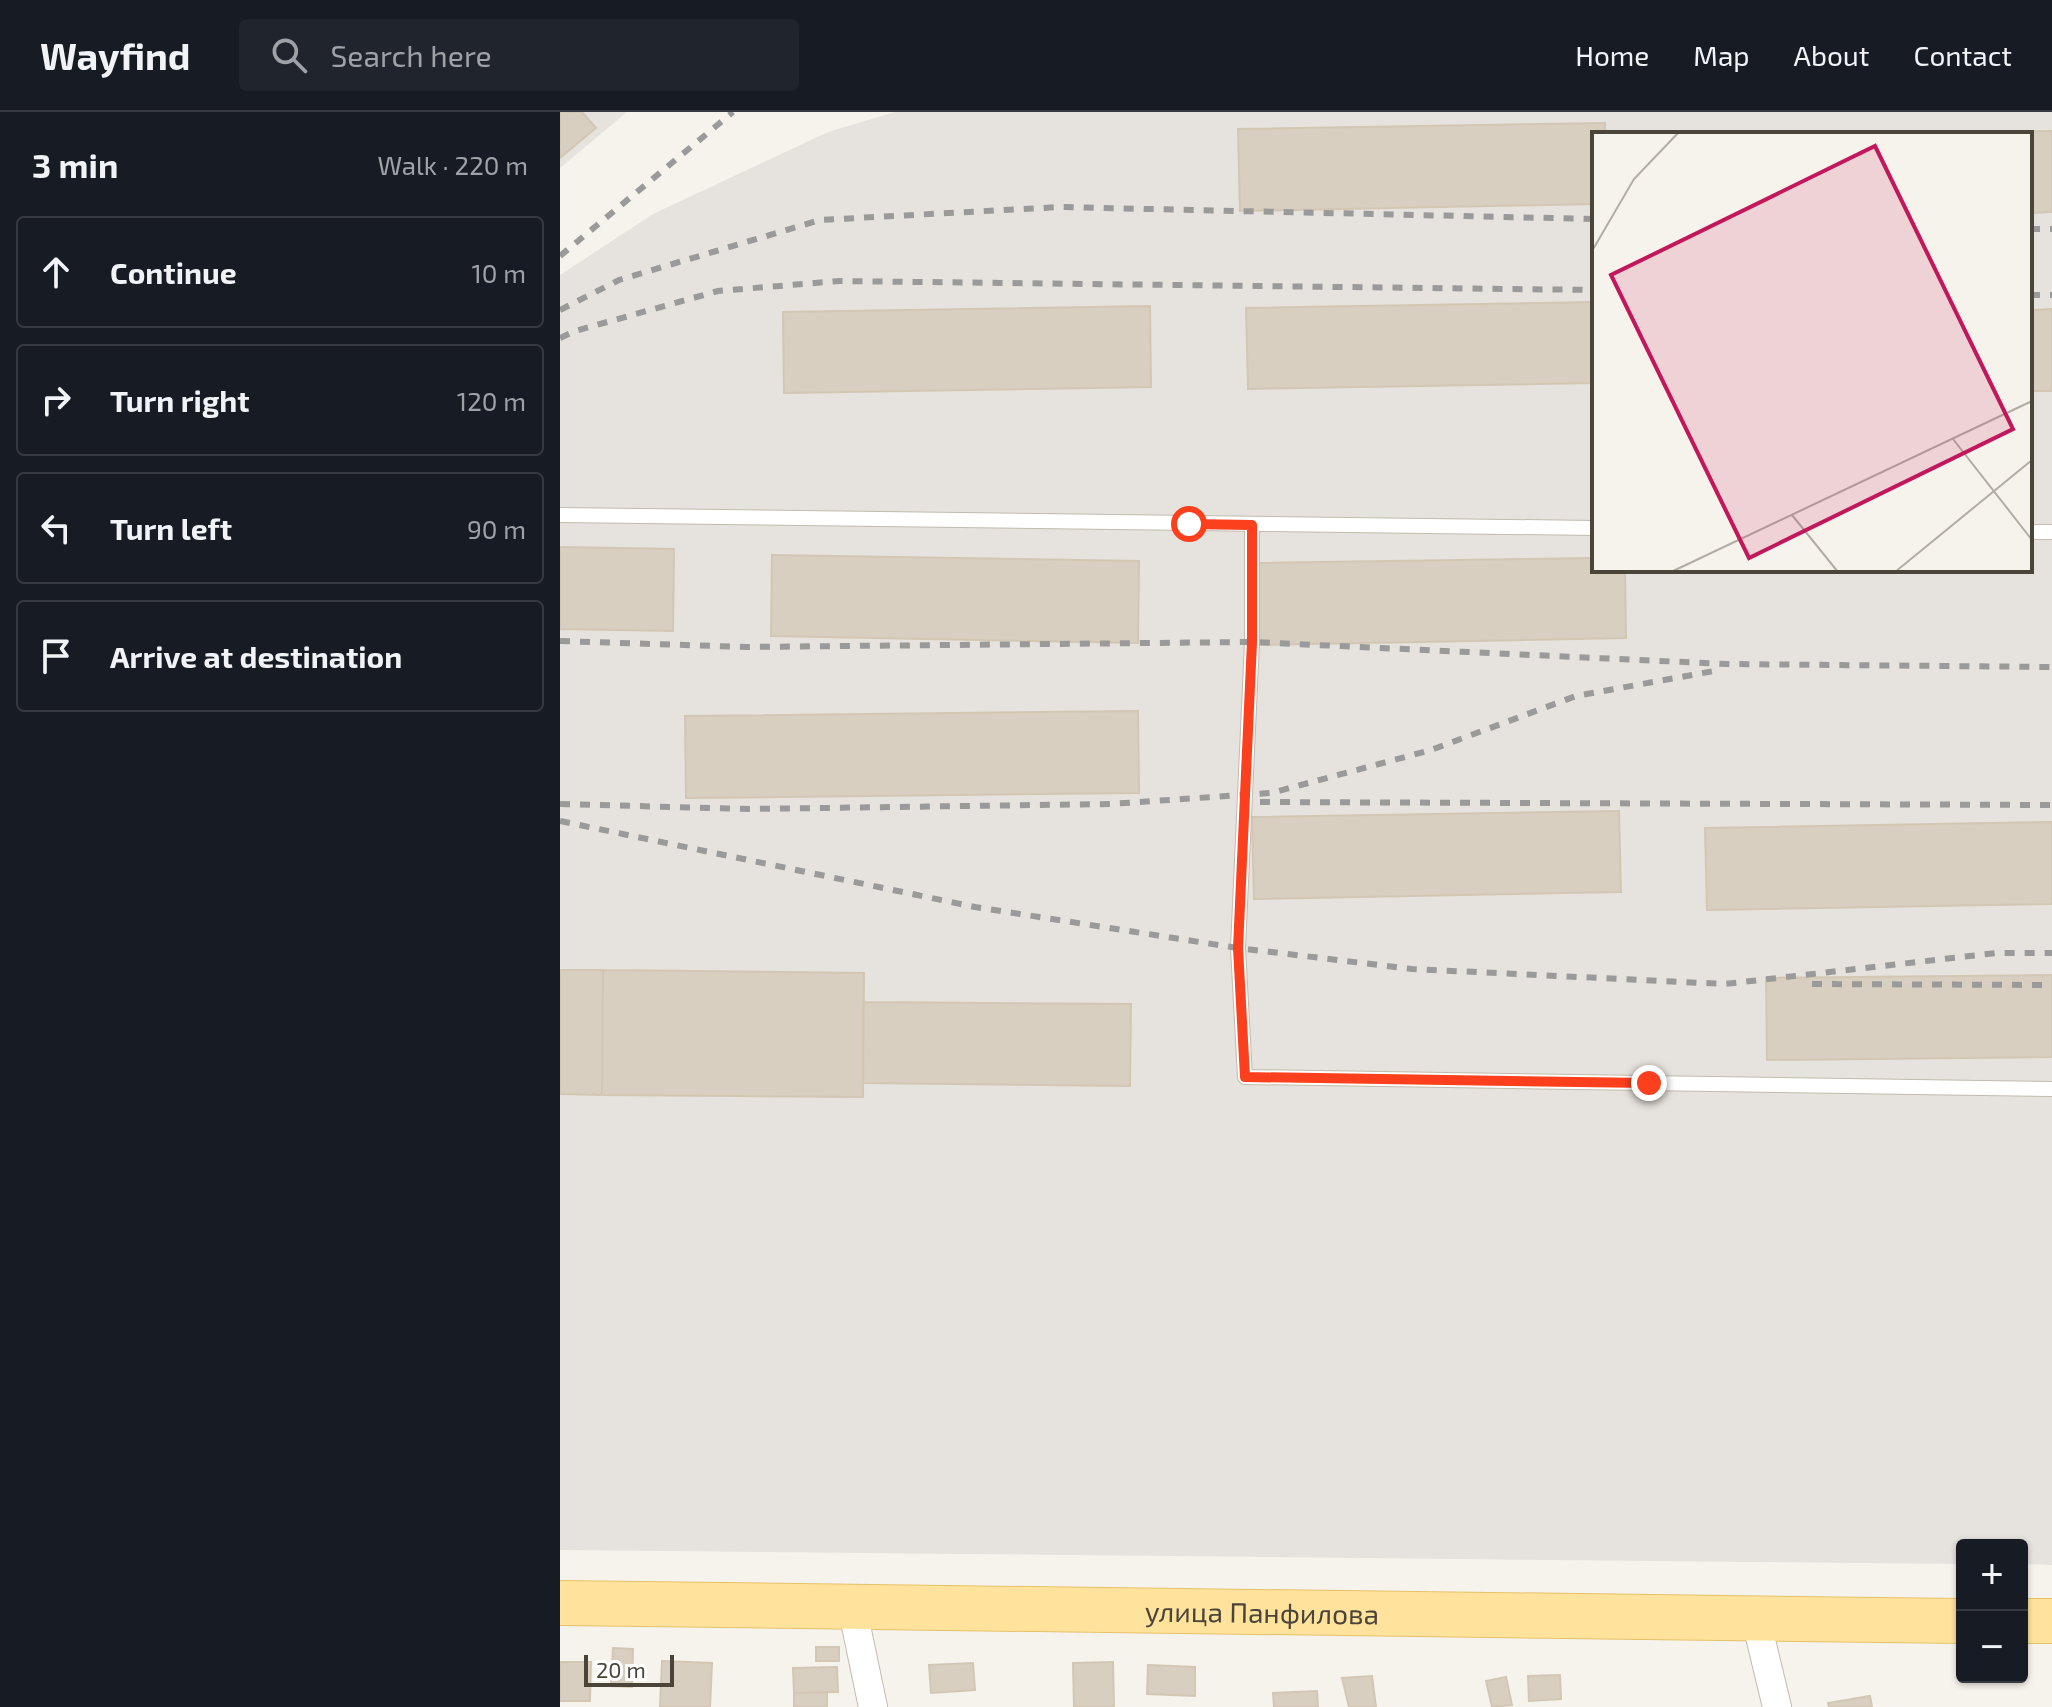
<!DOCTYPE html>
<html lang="en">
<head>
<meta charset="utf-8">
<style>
	body { margin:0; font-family:"Exo 2",sans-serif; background:#20242c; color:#f1f3f6 }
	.controls { position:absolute; right:24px; bottom:24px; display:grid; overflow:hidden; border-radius:8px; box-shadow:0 2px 6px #0004 }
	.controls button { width:72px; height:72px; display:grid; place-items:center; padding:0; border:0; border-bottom:2px solid #363941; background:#171b24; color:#f1f3f6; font:40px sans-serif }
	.scale { position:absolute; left:24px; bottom:20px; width:90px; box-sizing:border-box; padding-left:8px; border:4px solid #4b4439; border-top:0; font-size:22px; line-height:28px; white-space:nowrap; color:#4b4439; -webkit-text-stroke:6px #fff; paint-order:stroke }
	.stop { position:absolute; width:24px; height:24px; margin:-18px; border:6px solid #fc3f1d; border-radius:50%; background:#fff }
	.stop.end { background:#fc3f1d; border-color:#fff; box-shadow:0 2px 8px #0008 }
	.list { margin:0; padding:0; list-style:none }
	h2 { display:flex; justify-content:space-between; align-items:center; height:104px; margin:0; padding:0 32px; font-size:34px }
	h2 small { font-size:26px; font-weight:400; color:#9ea1a6 }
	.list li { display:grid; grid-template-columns:52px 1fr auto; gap:24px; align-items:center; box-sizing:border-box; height:112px; margin:0 16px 16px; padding:0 16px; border:2px solid #363941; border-radius:8px }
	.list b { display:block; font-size:30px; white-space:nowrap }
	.list em { font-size:26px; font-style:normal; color:#9ea1a6 }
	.icon { flex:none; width:44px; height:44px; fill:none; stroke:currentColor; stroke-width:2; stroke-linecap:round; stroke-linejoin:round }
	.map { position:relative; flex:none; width:1492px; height:1595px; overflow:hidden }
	header { display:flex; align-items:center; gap:48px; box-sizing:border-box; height:112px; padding:0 40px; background:#171b24; border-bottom:2px solid #363941 }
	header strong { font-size:38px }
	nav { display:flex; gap:44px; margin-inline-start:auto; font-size:28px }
	.search { width:560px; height:72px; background:#20242c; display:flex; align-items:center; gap:20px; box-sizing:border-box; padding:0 28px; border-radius:8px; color:#9ea1a6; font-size:30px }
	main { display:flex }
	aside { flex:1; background:#171b24 }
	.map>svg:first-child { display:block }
	.industrial { fill:#e6e2dd; fill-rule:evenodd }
	.building { fill:#d8cfc1; stroke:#d3c7b4; stroke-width:2 }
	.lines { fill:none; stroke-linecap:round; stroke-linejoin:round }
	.lane-casing { stroke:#c2bbae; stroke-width:16 }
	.street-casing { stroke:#c2bbae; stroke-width:30 }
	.primary-casing { stroke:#e6c16a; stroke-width:46 }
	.lane { stroke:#fff; stroke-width:14 }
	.street { stroke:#fff; stroke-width:28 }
	.primary { stroke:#ffe39c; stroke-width:44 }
	.rail { stroke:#9a9a9a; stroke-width:6; stroke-dasharray:10 10; stroke-linecap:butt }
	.route { stroke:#fc3f1d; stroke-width:10 }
	.labels { text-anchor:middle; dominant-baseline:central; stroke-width:6; stroke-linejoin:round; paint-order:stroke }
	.street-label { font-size:28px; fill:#4b4439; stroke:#fff }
	.inset-road { fill:none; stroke:#b2ada4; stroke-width:2 }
	.view { fill:#c2185b; fill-opacity:0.15; stroke:#c2185b; stroke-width:4 }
	.inset-edge { fill:none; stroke:#4b4439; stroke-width:4 }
</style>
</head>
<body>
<header>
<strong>Wayfind</strong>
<div class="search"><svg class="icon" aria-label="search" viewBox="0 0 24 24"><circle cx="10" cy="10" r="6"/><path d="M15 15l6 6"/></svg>Search here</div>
<nav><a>Home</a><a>Map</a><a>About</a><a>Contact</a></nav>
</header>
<main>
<aside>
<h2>3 min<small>Walk · 220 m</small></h2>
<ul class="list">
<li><svg class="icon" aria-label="ahead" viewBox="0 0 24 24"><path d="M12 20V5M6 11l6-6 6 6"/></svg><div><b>Continue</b></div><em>10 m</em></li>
<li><svg class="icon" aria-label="right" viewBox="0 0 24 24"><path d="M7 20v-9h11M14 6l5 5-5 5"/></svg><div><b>Turn right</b></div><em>120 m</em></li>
<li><svg class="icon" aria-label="left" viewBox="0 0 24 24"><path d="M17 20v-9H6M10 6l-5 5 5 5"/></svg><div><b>Turn left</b></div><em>90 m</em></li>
<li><svg class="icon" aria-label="arrive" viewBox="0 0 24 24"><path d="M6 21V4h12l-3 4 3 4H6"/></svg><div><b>Arrive at destination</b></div></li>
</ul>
</aside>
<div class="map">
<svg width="1492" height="1595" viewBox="0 0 1492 1595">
	<rect width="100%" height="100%" fill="#f6f3ec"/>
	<path class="industrial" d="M0 0H67L0 56Z
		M335 0H1492V1453L1462 1452V1433H1402V1452L0 1438V163L93 102 268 20ZM1034 22H1470V458H1034Z"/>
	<path class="building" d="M0 0H22L36 16 0 46Z
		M1045 11V22H1034V92L680 99 678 17Z
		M1492 19V100L1470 101V22H1294Z
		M1034 190V271L688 277 686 196Z
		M590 194 591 275 224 281 223 200Z
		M1492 197V279H1470V198Z
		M0 435 114 437 113 519 0 517Z
		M212 443 579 449 578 531 211 524Z
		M1034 446V458H1065L1066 526 699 533 698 451Z
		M578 599 579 681 126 686 125 604Z
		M1059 699 1061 780 694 787 692 705Z
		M1492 710V792L1147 798 1145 716Z
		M0 858H43L42 983 0 982Z
		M43 858 304 861 303 985 42 983Z
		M1492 863V945L1207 948 1206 866Z
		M303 890 571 892 570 974 303 971Z
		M256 1535H279V1549H256Z
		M53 1536 73 1537 72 1575 51 1574Z
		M102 1549 152 1551 150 1595H100Z
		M0 1550H31L30 1589H0Z
		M553 1550 554 1595H514L513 1551Z
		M413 1551 415 1578 371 1581 369 1553Z
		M588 1553 635 1555V1584L587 1582Z
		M277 1555 278 1580 234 1581 233 1556Z
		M1000 1563 1001 1587 969 1589 968 1564Z
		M812 1564 816 1595H789L782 1566Z
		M946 1565 952 1593 932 1595 926 1569Z
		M757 1579 758 1595H714L713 1581Z
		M267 1580V1595H234V1581Z
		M1310 1584 1312 1595H1269L1268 1591Z"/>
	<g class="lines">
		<g class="lane-casing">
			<path id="lane" d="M0 403 1034 416
				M692 413V530L678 836 685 965 1492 977
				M1470 420H1492"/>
		</g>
		<g class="street-casing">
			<path id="street" d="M292 1495 313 1595
				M1196 1508 1217 1595"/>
		</g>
		<g class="primary-casing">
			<g id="primary">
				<path id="s1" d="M0 1491 1402 1509"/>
				<path d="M1462 1509H1492"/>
			</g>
		</g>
		<use href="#lane" class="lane"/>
		<use href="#street" class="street"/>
		<use href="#primary" class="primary"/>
		<path class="rail" d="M1470 117H1492
			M0 144 173 0
			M1470 183H1492
			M0 198 59 168 260 108 500 95 1034 107
			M0 226 15 219 158 179 279 169 1034 178
			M0 529 186 535 692 530 1166 552 1492 555
			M700 690 1492 693
			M0 692 189 697 550 692 711 681 871 638 1016 584 1154 559
			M0 709 415 795 678 836 852 857 1165 872 1436 841H1492
			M1252 872 1492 873"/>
	</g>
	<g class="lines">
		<path class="route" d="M629 412 692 413V530L678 836 685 965 1089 971"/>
	</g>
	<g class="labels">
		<g class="street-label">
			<text stroke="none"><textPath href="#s1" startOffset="702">улица Панфилова</textPath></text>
		</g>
	</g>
	<g transform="translate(1032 20)">
		<rect width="440" height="440" fill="#f6f3ec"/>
		<path class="inset-road" d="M0 119 42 47 87 0M361 307 440 408M200 383 246 440M79 440 440 269M303 440 440 328"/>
		<path class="view" d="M283 14 421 297 157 426 19 143Z"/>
		<rect width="440" height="440" class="inset-edge"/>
	</g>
</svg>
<div class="controls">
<button>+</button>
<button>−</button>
</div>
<div class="scale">20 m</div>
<div class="stop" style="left:629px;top:412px"></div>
<div class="stop end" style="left:1089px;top:971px"></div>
</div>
</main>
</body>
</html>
